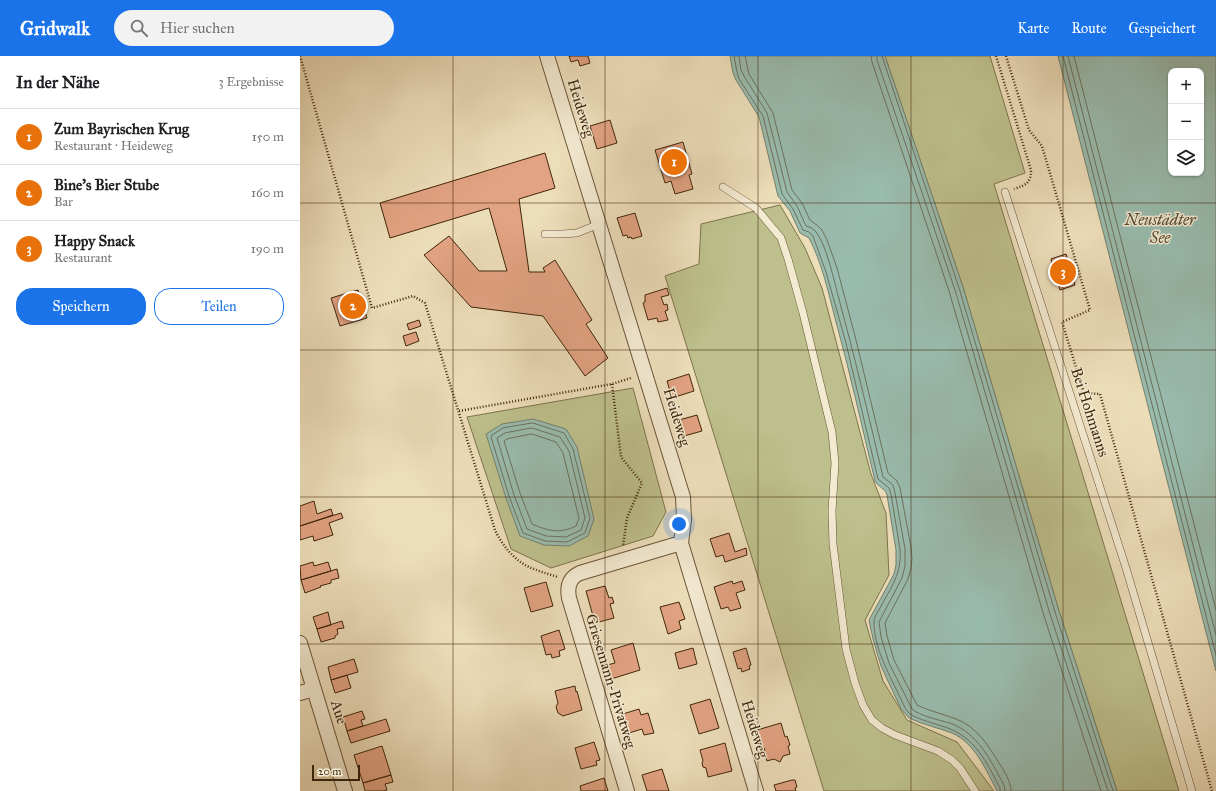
<!DOCTYPE html>
<html lang="de">
<head>
<meta charset="utf-8">
<style>
	body { margin:0; font-family:"IM FELL Great Primer",serif; background:#f2f2f2; color:#202124 }
	.controls { position:absolute; right:12px; top:12px; display:grid; overflow:hidden; border-radius:8px; box-shadow:0 1px 3px #0004 }
	.controls button { width:36px; height:36px; display:grid; place-items:center; padding:0; border:0; border-bottom:1px solid #e0e0e0; background:#fff; color:#202124; font:20px sans-serif }
	.scale { position:absolute; left:12px; bottom:10px; width:48px; box-sizing:border-box; padding-left:4px; border:2px solid #40260b; border-top:0; font-size:11px; line-height:14px; white-space:nowrap; color:#40260b; -webkit-text-stroke:3px #f3ead2; paint-order:stroke }
	.you { position:absolute; left:379px; top:468px; width:14px; height:14px; margin:-10px; border:3px solid #fff; border-radius:50%; background:#1a73e8; box-shadow:0 0 0 6px #1a73e833 }
	.badge { display:grid; place-items:center; width:26px; height:26px; border-radius:50%; background:#1a73e8; color:#fff; font-size:13px; font-weight:700 }
	.pin { position:absolute; translate:-50% -50%; border:2px solid #fff; box-shadow:0 1px 4px #0006 }
	.list { margin:0; padding:0; list-style:none }
	h2 { display:flex; justify-content:space-between; align-items:center; height:52px; margin:0; padding:0 16px; font-size:17px }
	h2 small { font-size:13px; font-weight:400; color:#757577 }
	.list li { display:grid; grid-template-columns:26px 1fr auto; gap:12px; align-items:center; box-sizing:border-box; height:56px; padding:0 16px; border-top:1px solid #e0e0e0 }
	.list b { display:block; font-size:15px; white-space:nowrap }
	.list p { margin:0; font-size:13px; white-space:nowrap; color:#757577 }
	.list em { font-size:13px; font-style:normal; color:#757577 }
	.actions { display:flex; gap:8px; padding:12px 16px }
	.actions a { flex:1; padding:9px 0; border:1px solid #1a73e8; border-radius:16px; text-align:center; font-size:14px; color:#1a73e8 }
	.actions .main { background:#1a73e8; color:#fff }
	.icon { flex:none; width:22px; height:22px; fill:none; stroke:currentColor; stroke-width:2; stroke-linecap:round; stroke-linejoin:round }
	.map { position:relative; flex:none; width:916px; height:735px; overflow:hidden }
	header { display:flex; align-items:center; gap:24px; box-sizing:border-box; height:56px; padding:0 20px; background:#1a73e8; color:#fff }
	header strong { font-size:19px }
	nav { display:flex; gap:22px; margin-inline-start:auto; font-size:14px }
	.search { width:280px; height:36px; background:#f2f2f2; display:flex; align-items:center; gap:10px; box-sizing:border-box; padding:0 14px; border-radius:22px; color:#757577; font-size:15px }
	main { display:flex }
	aside { flex:1; background:#fff }
	.map>svg:first-child { display:block }
	.green { fill:#bdc08c; stroke:#7e734c }
	.water { fill:#99bcaf; stroke:#75806d; fill-rule:evenodd }
	.lines { fill:none; stroke-linecap:round; stroke-linejoin:round }
	.shore { stroke:#6c715d; stroke-width:1 }
	.building { fill:#e2a382; stroke:#40260b }
	.lane-casing { stroke:#6b5437; stroke-width:8 }
	.street-casing { stroke:#6b5437; stroke-width:16 }
	.path { stroke:#40260b; stroke-width:2.5; stroke-dasharray:1 2; stroke-linecap:butt }
	.lane { stroke:#f3ead2; stroke-width:7 }
	.street { stroke:#f3ead2; stroke-width:14 }
	.grid { fill:none; stroke:#40260b; stroke-width:1; stroke-opacity:0.55 }
	.labels { text-anchor:middle; dominant-baseline:central; stroke-width:3; stroke-linejoin:round; paint-order:stroke }
	.street-label { font-size:15px; fill:#40260b; stroke:#f3ead2 }
	.water-label { font-size:16px; font-style:italic; fill:#564c34; stroke:#f3ead2 }
</style>
</head>
<body>
<header>
<strong>Gridwalk</strong>
<div class="search"><svg class="icon" aria-label="search" viewBox="0 0 24 24"><circle cx="10" cy="10" r="6"/><path d="M15 15l6 6"/></svg>Hier suchen</div>
<nav><a>Karte</a><a>Route</a><a>Gespeichert</a></nav>
</header>
<main>
<aside>
<h2>In der Nähe<small>3 Ergebnisse</small></h2>
<ul class="list">
<li><span class="badge" style="background:#e8710a">1</span><div><b>Zum Bayrischen Krug</b><p>Restaurant · Heideweg</p></div><em>150 m</em></li>
<li><span class="badge" style="background:#e8710a">2</span><div><b>Bine's Bier Stube</b><p>Bar</p></div><em>160 m</em></li>
<li><span class="badge" style="background:#e8710a">3</span><div><b>Happy Snack</b><p>Restaurant</p></div><em>190 m</em></li>
</ul>
<div class="actions"><a class="main">Speichern</a><a>Teilen</a></div>
</aside>
<div class="map">
<svg width="916" height="735" viewBox="0 0 916 735">
	<rect width="100%" height="100%" fill="#eddeba"/>
	<filter id="stains"><feTurbulence type="fractalNoise" baseFrequency=".005" numOctaves="4"/><feColorMatrix values="0 0 0 0 .2 0 0 0 0 .09 0 0 0 0 .02 0 0 0 .5 -.17"/></filter>
	<radialGradient id="worn" r=".72"><stop offset=".6" stop-color="#630" stop-opacity="0"/><stop offset="1" stop-color="#630" stop-opacity=".3"/></radialGradient>
	<path class="green" d="M585 0H690L725 117 694 128 879 735H817L759 555 663 231Z
		M480 149 505 192 522 232 571 418 586 457 589 519 565 564 583 625 607 664 657 686 694 735H524L365 220 399 208 401 168Z
		M333 332 366 456 353 480 251 512 211 493 167 361Z"/>
	<path class="water" d="M430 0H585L663 231 759 555 817 735H697C686 714 675 687 652 677 639 672 624 669 611 663L608 661 601 653 581 610 573 583 569 564 594 518 596 509V494L587 439C585 432 578 431 575 425 562 371 550 316 535 262 528 235 522 207 509 182L500 177 490 155 478 140 459 61 436 24 433 17Z
		M758 0H916V615ZM871 15H901V117H871Z
		M233 363 266 373 277 391 294 463 288 480 269 490 244 489 220 480 206 442 186 378 202 368Z"/>
	<g class="lines">
		<path class="shore" d="M434 0 437 16 439 23 463 60 482 138 493 153 503 174 509 176 513 180 526 216 546 287 578 423 589 432 591 438 600 493C602 518 591 531 580 552 578 556 574 561 574 566 574 591 588 616 598 637 602 644 604 653 610 658 617 663 636 668 645 671 675 681 686 705 700 732V735
			M439 0 441 14 444 20 467 57 487 136 497 150 506 170C510 171 514 173 516 176 527 190 534 225 539 243 555 302 569 361 583 421L593 429 595 437 605 493V510L602 522 579 566 581 581 589 607 612 653C620 660 639 664 650 667 678 677 691 705 704 729L705 735
			M445 0 449 18 473 57 492 134 502 147 510 164 518 170 522 174 527 184 537 212 556 284 588 417 597 425 600 432 611 491 612 502 611 512 608 523 585 567 587 580 594 604 617 649C629 655 643 658 656 663 676 670 688 689 699 707 704 715 711 725 711 735
			M571 0 572 6 649 235 744 560 801 735
			M577 0V4L655 234 750 558 808 735
			M582 0 659 232 755 556 813 735
			M763 0 916 599
			M768 0 916 579
			M774 0 916 554
			M233 367 264 377 273 393 290 462 285 477 267 486 245 485 223 477 209 440 191 381 192 379 203 372Z
			M232 372 260 381 269 395 285 462 281 474 266 481 246 480 227 473 214 439 197 382 205 377Z
			M232 378 256 386 263 397 279 462 276 470C260 478 248 475 232 468L220 437 204 385 207 383Z"/>
	</g>
	<path class="building" d="M269 0H288L290 7 280 10 278 4 271 6Z
		M310 64 317 87 297 93 290 70Z
		M383 86 392 118 389 119 393 133 375 138 371 125 365 127 355 94Z
		M245 97 255 132 219 143 229 216H245L243 212 255 204 292 264 286 268 308 302 285 320 243 260 171 251 124 199 149 180 179 215H207L189 152 90 182 80 147Z
		M335 157 342 180 332 183 331 181 328 182 327 179 323 180 317 162Z
		M766 198 775 229 760 234 751 203Z
		M367 232 369 239 361 241 364 249 367 248 368 254 365 255 368 264 358 266 357 262 348 264 343 247 345 246V239Z
		M58 234 67 262 40 270 31 242Z
		M119 264 121 270 109 274 107 268Z
		M116 276 119 285 106 290 103 280Z
		M389 318 394 335 372 342 367 325Z
		M397 359 402 375 384 380 379 364Z
		M14 445 17 458 31 453 33 459 0 470V450Z
		M41 457 43 462 29 467 33 479 14 485 13 480 0 484V470Z
		M429 477 435 496 446 492 447 499 425 506 423 499 416 501 410 483Z
		M13 506 14 510 28 506 31 515 1 524 0 510Z
		M37 513 39 522 31 524V527L20 530 21 531 5 537 1 524Z
		M432 525 433 528 442 525 445 534 436 537 441 552 430 555 428 551 421 553 414 531Z
		M246 526 253 550 231 556 224 532Z
		M305 530 309 542 312 541 314 547 310 548 314 562 295 567 286 535Z
		M379 546 385 563 379 565 381 573 368 578 360 551Z
		M28 556 31 569 17 573 13 561Z
		M42 565 44 572 37 573 38 578 35 580V582L21 586 17 573Z
		M259 574 265 593 259 595 260 600 252 602 251 598 246 599 241 580Z
		M333 587 340 614 311 623 307 609 315 607 311 594Z
		M393 592 397 608 379 613 375 597Z
		M446 592 451 609 449 610 450 613 442 616 441 612 438 613 433 596Z
		M54 603 58 616 31 624 28 611Z
		M47 619 51 632 35 637 31 624Z
		M275 630 276 636 277 635 282 654 263 660 258 657 256 651 258 647 255 635Z
		M410 643 419 672 399 678 390 649Z
		M339 653 341 659 348 657 354 677 344 679 342 673 329 677 323 658Z
		M62 655 65 663 61 664 63 670 47 675 43 661Z
		M86 663 90 675 51 687 47 675Z
		M481 667 485 681 487 680 490 689 488 690 490 698 483 700 480 706 474 703 467 705 463 695H465L464 692 461 690 462 686 457 674Z
		M294 686 300 704 296 705 297 709 281 713 275 692Z
		M425 687 432 715 408 721 406 712 403 711 402 707 403 705 400 694Z
		M82 690 91 719 63 727 54 699Z
		M362 713 369 735H347L342 719Z
		M91 719 93 726 85 728 87 734 83 735H65L63 727Z
		M304 722 308 735H281L280 730Z
		M492 724H495L497 731 495 732 496 735H476L474 729Z"/>
	<g class="lines">
		<g class="lane-casing">
			<path id="lane" d="M423 131 456 152 481 182 488 203 503 257 532 376 535 407 532 455 533 488 546 593 555 627 563 649 572 664 582 672 595 679 638 695 652 704 660 712 675 735
				M705 136 826 512 892 735
				M245 178H262L277 177 299 168"/>
		</g>
		<g class="street-casing">
			<path id="street" d="M247 0 383 441 384 464 381 487 456 735
				M0 587 45 735
				M0 637 14 633
				M327 735 269 542C267 531 269 522 280 517L381 487"/>
		</g>
		<path class="path" d="M0 0 72 252 113 240 125 247 195 474C202 489 214 504 229 511 238 515 248 518 258 521
			M696 0 731 114C731 127 726 129 714 133
			M706 0 729 74 742 90 790 254 762 266 784 337 800 338 912 735
			M312 328 321 401 342 427 327 462 323 490
			M159 355 312 328 331 322"/>
		<use href="#lane" class="lane"/>
		<use href="#street" class="street"/>
	</g>
	<path class="grid" d="M153 0V735M305 0V735M458 0V735M611 0V735M763 0V735M0 147H916M0 294H916M0 441H916M0 588H916"/>
	<g class="labels">
		<g class="street-label">
			<text transform="translate(281 52) rotate(73)">Heideweg</text>
			<text transform="translate(790 356) rotate(72)">Bei Hohmanns</text>
			<text transform="translate(377 361) rotate(73)">Heideweg</text>
			<text transform="translate(311 625) rotate(73)">Griesemann-Privatweg</text>
			<text transform="translate(39 656) rotate(73)">Aue</text>
			<text transform="translate(455 673) rotate(73)">Heideweg</text>
		</g>
		<g class="water-label">
			<text x="860" y="163">Neustädter<tspan x="860" dy="18">See</tspan></text>
		</g>
	</g>
	<rect width="100%" height="100%" filter="url(#stains)"/>
	<rect width="100%" height="100%" fill="url(#worn)"/>
</svg>
<div class="controls">
<button>+</button>
<button>−</button>
<button><svg class="icon" aria-label="layers" viewBox="0 0 24 24"><path d="M12 4l9 5-9 5-9-5zM3 14l9 5 9-5"/></svg></button>
</div>
<div class="scale">20 m</div>
<div class="you"></div>
<div class="pin badge" style="left:374px;top:106px;background:#e8710a">1</div>
<div class="pin badge" style="left:53px;top:250px;background:#e8710a">2</div>
<div class="pin badge" style="left:763px;top:216px;background:#e8710a">3</div>
</div>
</main>
</body>
</html>
